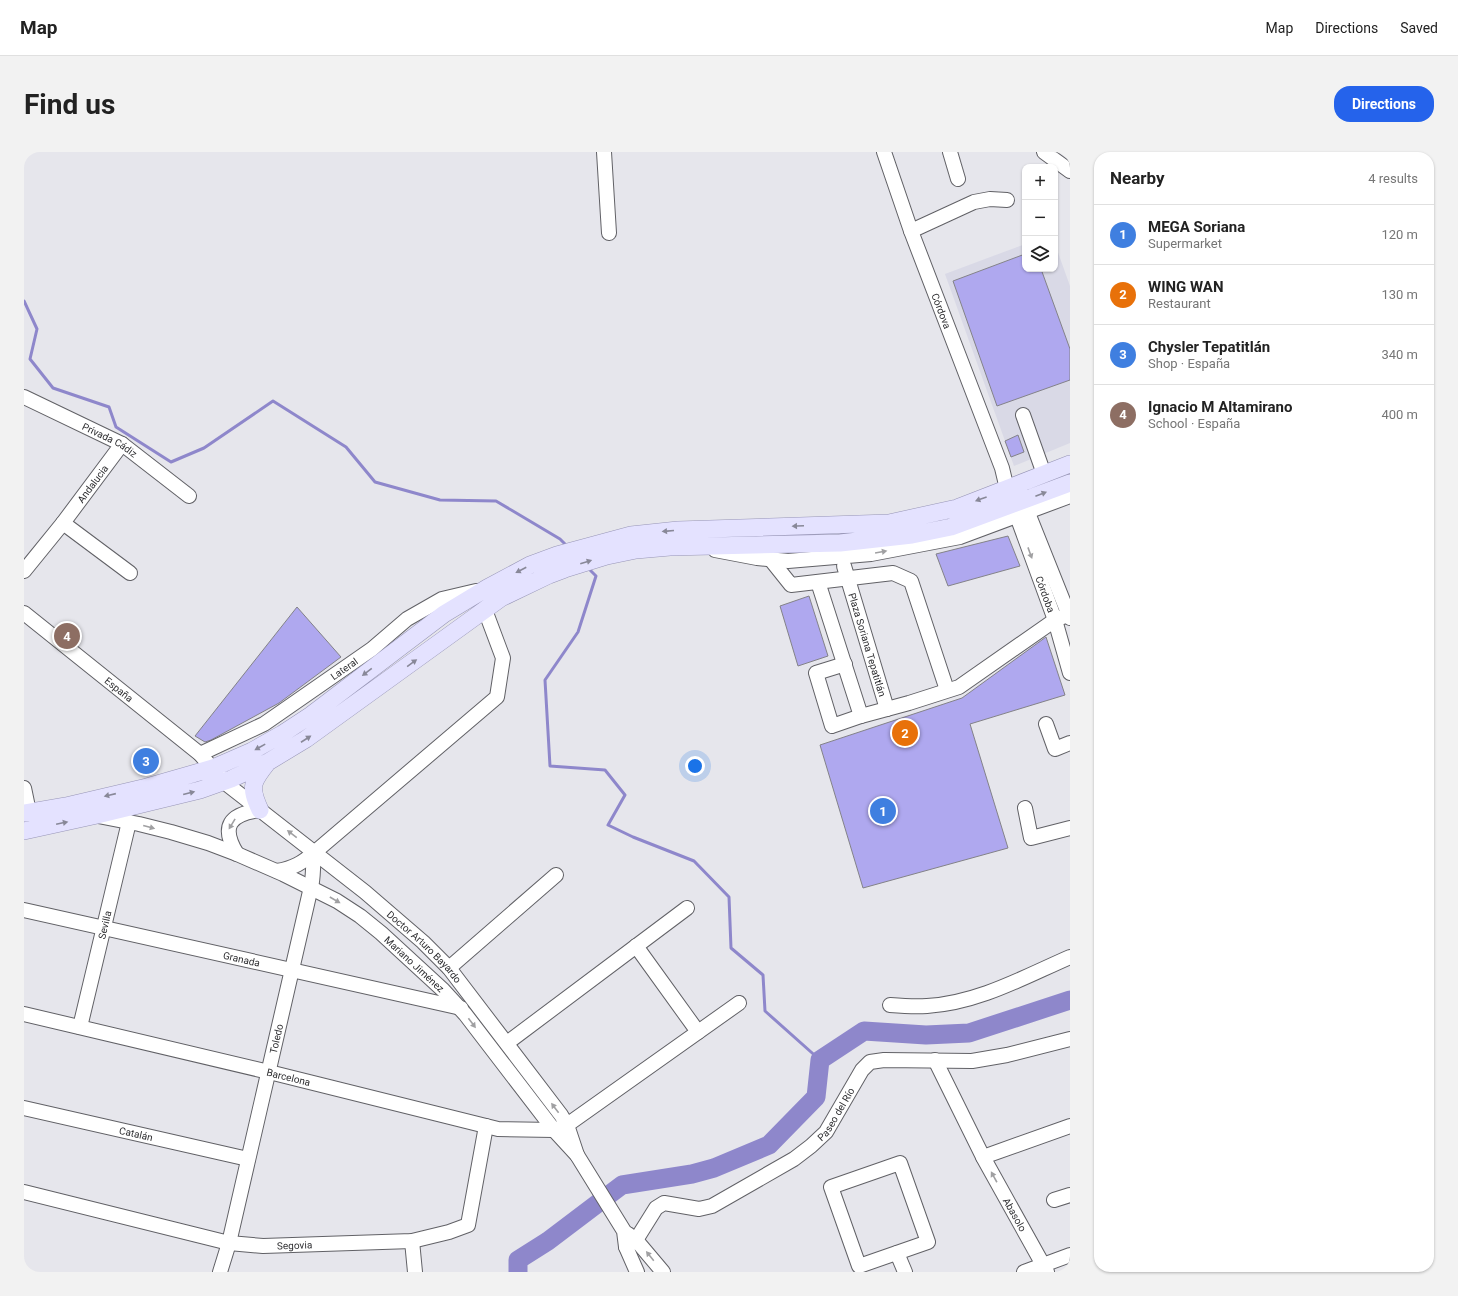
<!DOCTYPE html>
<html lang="en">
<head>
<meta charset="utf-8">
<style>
	body { margin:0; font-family:Roboto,sans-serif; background:#f2f2f2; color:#222 }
	.controls { position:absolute; right:12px; top:12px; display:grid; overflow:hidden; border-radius:8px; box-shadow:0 1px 3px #0004 }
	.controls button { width:36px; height:36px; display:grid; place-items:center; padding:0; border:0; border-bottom:1px solid #e0e0e0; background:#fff; color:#222; font:20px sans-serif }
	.you { position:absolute; left:671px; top:614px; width:14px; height:14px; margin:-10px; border:3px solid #fff; border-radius:50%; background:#1a73e8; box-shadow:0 0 0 6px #1a73e833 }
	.badge { display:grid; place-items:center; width:26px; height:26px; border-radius:50%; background:#2563eb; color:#fff; font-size:13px; font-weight:700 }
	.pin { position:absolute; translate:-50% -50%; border:2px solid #fff; box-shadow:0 1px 4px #0006 }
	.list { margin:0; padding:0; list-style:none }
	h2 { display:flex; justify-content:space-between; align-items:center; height:52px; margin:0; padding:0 16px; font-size:17px }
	h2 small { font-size:13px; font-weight:400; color:#767676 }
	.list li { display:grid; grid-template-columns:26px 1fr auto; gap:12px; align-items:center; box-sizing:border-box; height:60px; padding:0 16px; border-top:1px solid #e0e0e0 }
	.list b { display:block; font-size:15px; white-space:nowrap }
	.list p { margin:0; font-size:13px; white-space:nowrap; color:#767676 }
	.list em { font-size:13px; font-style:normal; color:#767676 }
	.icon { flex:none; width:22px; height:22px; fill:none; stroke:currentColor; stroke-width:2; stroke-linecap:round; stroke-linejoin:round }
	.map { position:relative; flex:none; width:1046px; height:1120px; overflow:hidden; border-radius:16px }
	header { display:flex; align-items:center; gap:24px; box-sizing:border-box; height:56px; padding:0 20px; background:#fff; border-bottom:1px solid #e0e0e0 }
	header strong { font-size:19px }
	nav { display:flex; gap:22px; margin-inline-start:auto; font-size:14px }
	.intro { display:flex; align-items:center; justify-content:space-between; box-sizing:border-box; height:96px; padding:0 24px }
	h1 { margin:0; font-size:28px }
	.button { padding:10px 18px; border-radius:16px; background:#2563eb; color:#fff; font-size:14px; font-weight:700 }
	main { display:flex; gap:24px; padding:0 24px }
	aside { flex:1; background:#fff; border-radius:16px; box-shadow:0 1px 3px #0004 }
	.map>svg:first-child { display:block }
	.built { fill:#d9d9e6 }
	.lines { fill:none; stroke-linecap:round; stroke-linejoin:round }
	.stream { stroke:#8e87cb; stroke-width:3 }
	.river { stroke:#8e87cb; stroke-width:19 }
	.building { fill:#afa8ef; stroke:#838288 }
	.minor-casing { stroke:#616166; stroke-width:16 }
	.major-casing { stroke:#9896b7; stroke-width:18 }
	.minor { stroke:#fff; stroke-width:14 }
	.major { stroke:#e4e2ff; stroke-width:17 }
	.oneway { fill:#888898 }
	.oneway2 { fill:#a0a0a2 }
	.labels { text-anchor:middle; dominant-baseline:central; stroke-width:3; stroke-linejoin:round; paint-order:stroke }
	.street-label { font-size:10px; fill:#2d2d30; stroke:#fff }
</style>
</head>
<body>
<header>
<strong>Map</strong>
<nav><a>Map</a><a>Directions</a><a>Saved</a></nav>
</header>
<div class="intro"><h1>Find us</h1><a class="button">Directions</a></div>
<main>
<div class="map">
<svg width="1046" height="1120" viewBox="0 0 1046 1120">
	<rect width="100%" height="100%" fill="#e6e6ec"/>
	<path class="built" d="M1001 92V117H1031V92L1046 134V291L990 314 921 122Z"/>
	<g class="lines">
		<path class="stream" d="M0 149 13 177 6 207 29 236 85 255 92 275 147 310 180 296 249 249 322 295 351 330 416 348 472 349 536 387 543 394
			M564 416 572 424 554 480 521 528 526 614 581 618 601 643 584 673 609 685 670 709 705 745 707 796 739 823 741 859 796 908"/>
		<path class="river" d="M494 1120V1108L524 1089 598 1033 668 1022 690 1016 745 993 792 945 796 908 840 879 902 883 945 881 1046 848"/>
	</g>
	<path class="building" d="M1001 102V117H1017L1046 197V228L973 254 929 129Z
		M994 283 1000 300 987 305 981 289Z
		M984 384 996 414 924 434 912 402Z
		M785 444 804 504 774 514 756 454Z
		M273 455 317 505 255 551 187 588 181 590 171 584Z
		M1022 485 1041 543 946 572 984 696 839 736 796 593 938 546Z"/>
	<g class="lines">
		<g class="minor-casing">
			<g id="minor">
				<path d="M580 0 585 81"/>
				<path id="s1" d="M860 0 887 79 978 316 983 337 1031 468 1046 521"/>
				<path d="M926 0 934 27"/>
				<path d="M1020 0 1046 19"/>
				<path d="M887 79 950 50 966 47 983 48"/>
				<path id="s2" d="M0 245 98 292 165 344"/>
				<path d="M999 263 1020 322"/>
				<path d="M1000 351 1046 466"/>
				<path d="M39 371 106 421"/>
				<path d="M691 398 733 406 764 409 847 402 936 385 1046 344"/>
				<path d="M747 408 767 433 869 421 887 429 923 538"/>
				<path id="s3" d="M820 414 863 557"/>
				<path id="s4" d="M0 419 39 371 98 292"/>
				<path d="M794 430 837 564"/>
				<path id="s5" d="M0 461 176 602 200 630 341 740 399 790 425 816 537 963 543 973 553 1003"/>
				<path d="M821 512 792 521 808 574 837 564 885 551 935 535 1031 468 1046 462"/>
				<path d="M1022 572 1031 597 1046 591"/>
				<path id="s6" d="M176 602 240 572 348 497 383 467 418 447 452 439"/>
				<path d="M0 636 5 660"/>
				<path d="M1001 656 1007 686 1046 676"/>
				<path id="s7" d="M74 664 115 672 147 680 184 691 213 702 259 722 313 749 336 764 357 781 419 838 441 862 530 978 553 1003 600 1079 602 1095 613 1120"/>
				<path d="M213 702C196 674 206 662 236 658"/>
				<path d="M253 719C270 716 278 711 291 700L473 545 479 506 461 458"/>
				<path id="s8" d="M0 758 437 856"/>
				<path d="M612 794 674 880"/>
				<path d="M425 816 532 723"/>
				<path d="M866 853C878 854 891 855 903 854 954 851 1000 825 1046 805"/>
				<path id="s9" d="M0 862 245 920 474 977 530 978 543 973 715 851"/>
				<path id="s10" d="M56 875 105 670"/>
				<path d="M483 891 663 756"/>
				<path id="s11" d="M911 908 959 1005 1023 1120"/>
				<path id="s12" d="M0 956 224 1007"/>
				<path d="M959 1005 1046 974"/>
				<path d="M876 1011 904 1090 835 1114 807 1035Z"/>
				<path id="s13" d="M0 1040 205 1091 239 1094 388 1089 425 1080 444 1073 462 974"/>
				<path d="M1030 1048 1046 1043"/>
				<path d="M604 1082 612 1088 639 1120"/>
				<path d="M388 1089 391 1120"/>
				<path id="s14" d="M602 1095 612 1088 632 1056 640 1051 675 1057 688 1054 770 1007 787 994 802 980 838 918 846 910 860 908 948 909 983 903 1046 887"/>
				<path d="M873 1101 881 1120"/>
				<path id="s15" d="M196 1120 205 1091 287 735C290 723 288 712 291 700"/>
				<path d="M1000 1120 1046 1103"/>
			</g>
		</g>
		<g class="major-casing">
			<path id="major" d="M236 658C225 634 228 630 244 610
				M0 661 42 654 123 635 189 616 228 599 258 582 287 563 420 462 463 436 506 413 533 403 607 383 654 378 865 371 933 356 1046 312
				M0 679 73 663 176 638 207 627 244 610 282 587 477 446 525 423 541 417 583 404 612 398 646 395 816 391 888 383 927 375 1046 331"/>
		</g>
		<use href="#minor" class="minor"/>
		<use href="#major" class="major"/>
	</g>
	<defs><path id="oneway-solid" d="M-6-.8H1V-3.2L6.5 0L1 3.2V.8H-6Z"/></defs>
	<g class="oneway">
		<use href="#oneway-solid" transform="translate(1017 342) rotate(-21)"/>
		<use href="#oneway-solid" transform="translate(957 347) rotate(160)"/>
		<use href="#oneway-solid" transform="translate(774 374) rotate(178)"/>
		<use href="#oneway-solid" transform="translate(644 379) rotate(175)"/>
		<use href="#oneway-solid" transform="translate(562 410) rotate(-17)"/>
		<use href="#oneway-solid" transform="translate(497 418) rotate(152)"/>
		<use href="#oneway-solid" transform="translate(388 511) rotate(-36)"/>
		<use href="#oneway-solid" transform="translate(343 520) rotate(143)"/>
		<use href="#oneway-solid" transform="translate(282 587) rotate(-33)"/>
		<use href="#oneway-solid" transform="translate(236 595) rotate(151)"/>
		<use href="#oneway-solid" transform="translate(165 641) rotate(-14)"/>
		<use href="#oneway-solid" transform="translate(86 643) rotate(167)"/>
		<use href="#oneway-solid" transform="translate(38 671) rotate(-12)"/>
	</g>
	<g class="oneway2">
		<use href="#oneway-solid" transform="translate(857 400) rotate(-10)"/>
		<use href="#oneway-solid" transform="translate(1006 401) rotate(70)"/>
		<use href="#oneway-solid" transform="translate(208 672) rotate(121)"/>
		<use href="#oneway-solid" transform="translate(125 675) rotate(15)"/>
		<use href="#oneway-solid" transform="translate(268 682) rotate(-142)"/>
		<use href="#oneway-solid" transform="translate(311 748) rotate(30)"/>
		<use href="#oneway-solid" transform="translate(448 871) rotate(53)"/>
		<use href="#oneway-solid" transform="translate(531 956) rotate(-127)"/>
		<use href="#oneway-solid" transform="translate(970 1025) rotate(-119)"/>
		<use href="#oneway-solid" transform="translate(626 1104) rotate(-129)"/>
	</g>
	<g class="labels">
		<g class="street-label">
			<text stroke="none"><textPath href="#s1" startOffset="169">Córdova</textPath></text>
			<text stroke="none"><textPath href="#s2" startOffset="96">Privada Cádiz</textPath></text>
			<text stroke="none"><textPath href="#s4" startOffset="111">Andalucia</textPath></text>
			<text stroke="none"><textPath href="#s1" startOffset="471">Córdoba</textPath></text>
			<text stroke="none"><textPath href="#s3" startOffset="82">Plaza Soriana Tepatitlán</textPath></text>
			<text stroke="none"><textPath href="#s6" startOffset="168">Lateral</textPath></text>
			<text stroke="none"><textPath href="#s5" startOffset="122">España</textPath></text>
			<text stroke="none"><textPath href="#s10" startOffset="105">Sevilla</textPath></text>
			<text stroke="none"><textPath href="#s5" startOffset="522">Doctor Arturo Bayardo</textPath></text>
			<text stroke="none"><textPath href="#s8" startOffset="223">Granada</textPath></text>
			<text stroke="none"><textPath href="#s7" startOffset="355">Mariano Jiménez</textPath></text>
			<text stroke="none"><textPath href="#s15" startOffset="240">Toledo</textPath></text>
			<text stroke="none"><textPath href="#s9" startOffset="272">Barcelona</textPath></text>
			<text stroke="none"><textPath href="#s14" startOffset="265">Paseo del Río</textPath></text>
			<text stroke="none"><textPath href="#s12" startOffset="115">Catalán</textPath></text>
			<text stroke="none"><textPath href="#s11" startOffset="174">Abasolo</textPath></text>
			<text stroke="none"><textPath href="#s13" startOffset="277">Segovia</textPath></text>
		</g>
	</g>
</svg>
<div class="controls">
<button>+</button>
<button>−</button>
<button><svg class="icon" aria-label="layers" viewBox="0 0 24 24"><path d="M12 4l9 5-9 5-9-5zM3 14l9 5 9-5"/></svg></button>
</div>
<div class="you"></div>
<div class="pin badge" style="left:859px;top:659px;background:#3f7fe0">1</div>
<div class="pin badge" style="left:881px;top:581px;background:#e8710a">2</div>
<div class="pin badge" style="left:122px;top:609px;background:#3f7fe0">3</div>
<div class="pin badge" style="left:43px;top:484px;background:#8d6e63">4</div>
</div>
<aside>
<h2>Nearby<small>4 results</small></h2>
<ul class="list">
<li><span class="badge" style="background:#3f7fe0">1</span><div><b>MEGA Soriana</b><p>Supermarket</p></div><em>120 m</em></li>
<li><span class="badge" style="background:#e8710a">2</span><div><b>WING WAN</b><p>Restaurant</p></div><em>130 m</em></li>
<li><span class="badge" style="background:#3f7fe0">3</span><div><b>Chysler Tepatitlán</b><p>Shop · España</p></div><em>340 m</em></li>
<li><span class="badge" style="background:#8d6e63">4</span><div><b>Ignacio M Altamirano</b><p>School · España</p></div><em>400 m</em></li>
</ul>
</aside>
</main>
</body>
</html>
